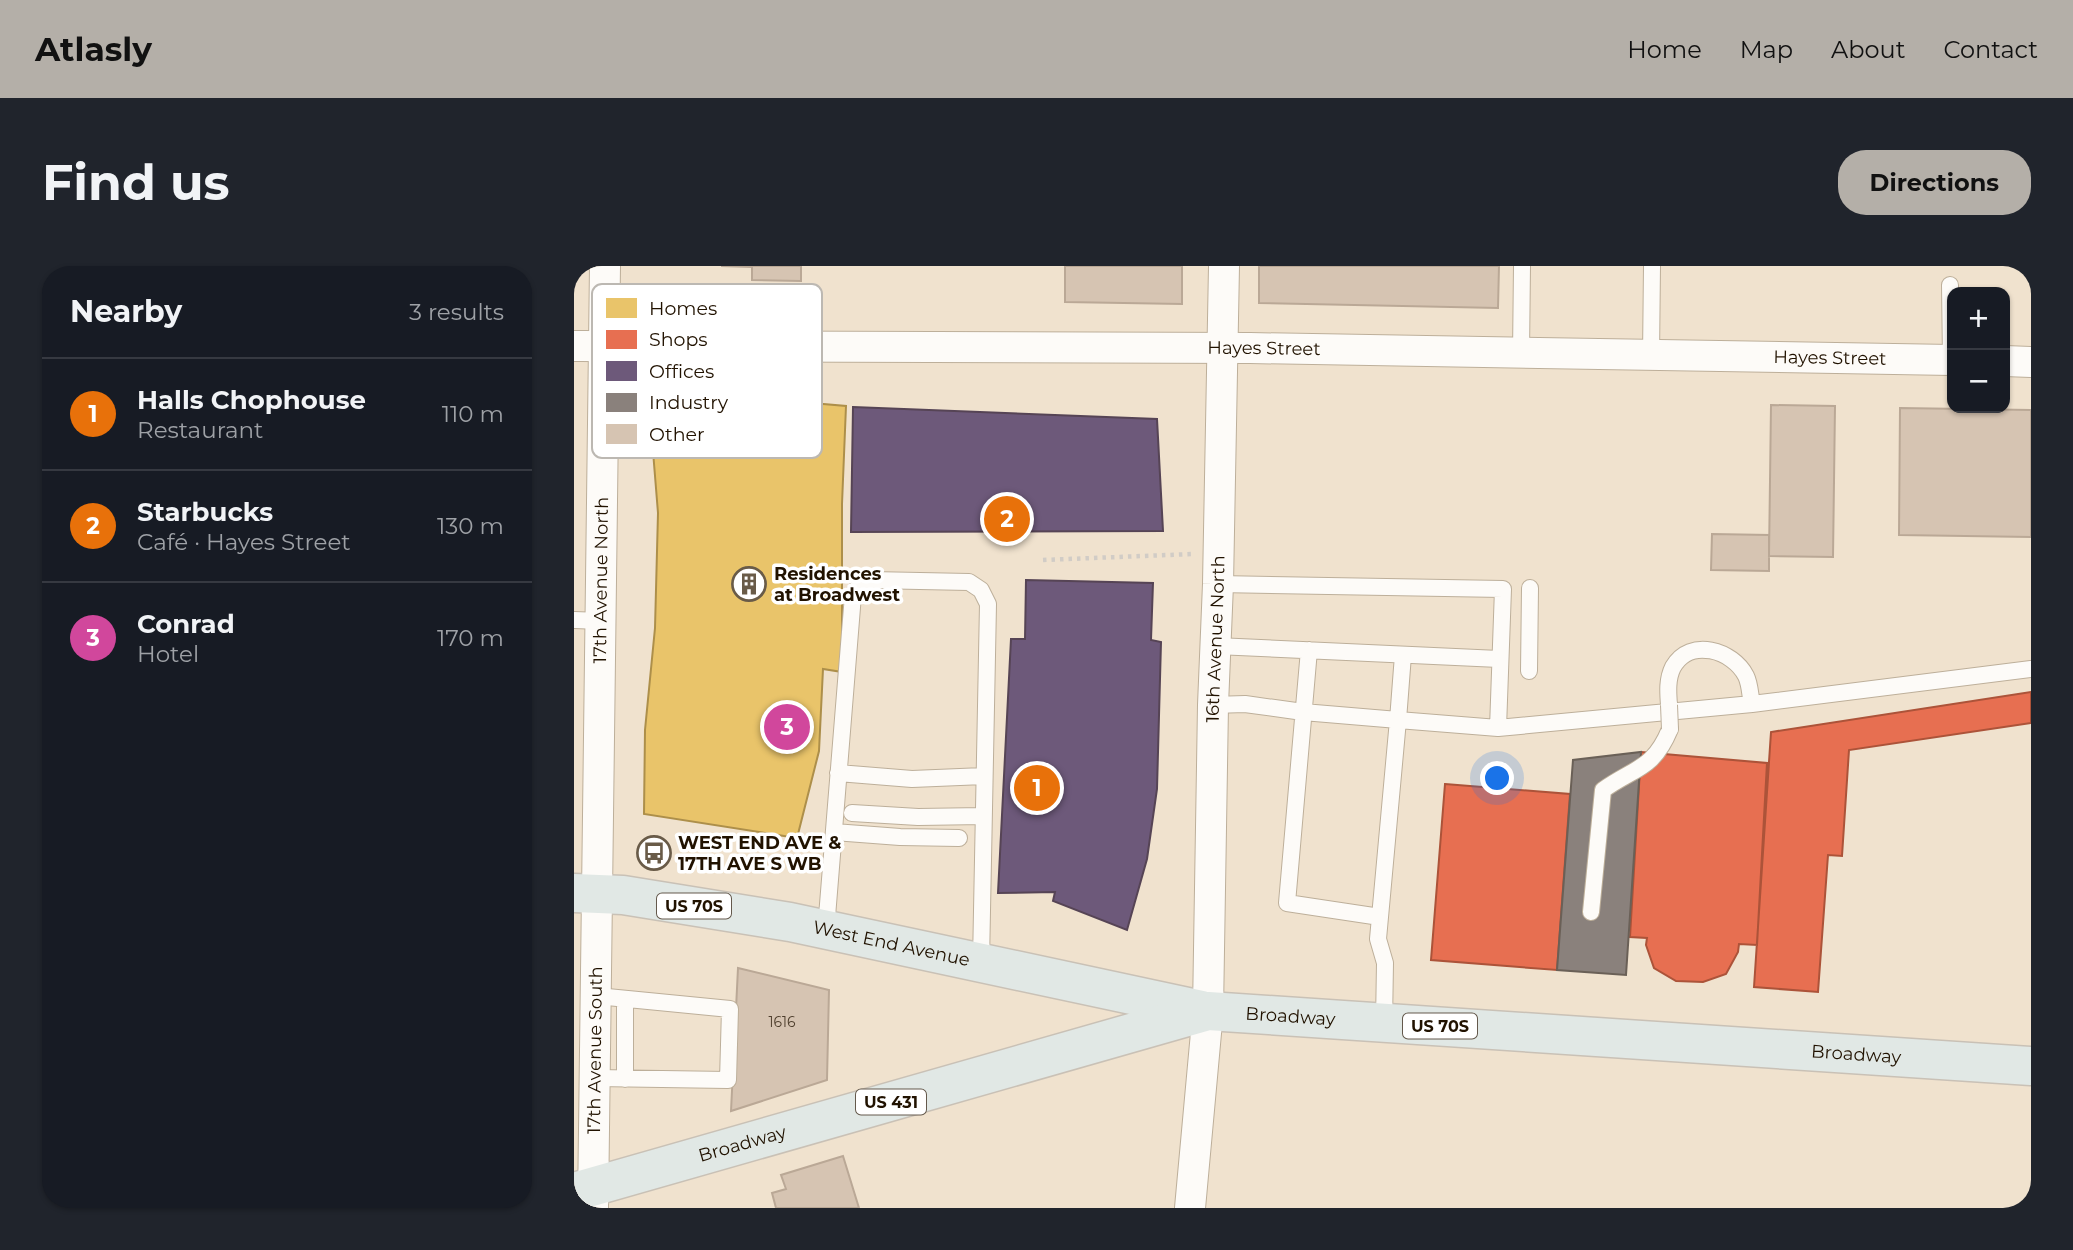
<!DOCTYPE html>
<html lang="en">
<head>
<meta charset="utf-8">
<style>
	body { margin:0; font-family:Montserrat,sans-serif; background:#20242c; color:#f1f3f6 }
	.controls { position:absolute; right:21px; top:21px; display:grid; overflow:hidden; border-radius:14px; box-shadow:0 2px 5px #0004 }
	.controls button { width:63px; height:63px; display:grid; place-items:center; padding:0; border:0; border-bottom:2px solid #363941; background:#171b24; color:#f1f3f6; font:35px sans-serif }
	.you { position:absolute; left:924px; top:513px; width:24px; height:24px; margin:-18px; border:5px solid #fff; border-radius:50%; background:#1a73e8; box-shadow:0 0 0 10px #1a73e833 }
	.badge { display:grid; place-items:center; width:46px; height:46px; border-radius:50%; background:#b4afa8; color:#fff; font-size:23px; font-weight:700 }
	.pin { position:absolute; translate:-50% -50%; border:4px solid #fff; box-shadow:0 2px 7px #0006 }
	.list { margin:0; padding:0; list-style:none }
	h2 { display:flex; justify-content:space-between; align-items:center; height:91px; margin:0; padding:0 28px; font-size:30px }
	h2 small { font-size:23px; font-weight:400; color:#9ea1a6 }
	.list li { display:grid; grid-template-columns:46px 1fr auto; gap:21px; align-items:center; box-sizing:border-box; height:112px; padding:0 28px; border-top:2px solid #363941 }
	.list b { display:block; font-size:26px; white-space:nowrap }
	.list p { margin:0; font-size:23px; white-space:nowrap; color:#9ea1a6 }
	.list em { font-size:23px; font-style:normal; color:#9ea1a6 }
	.map { position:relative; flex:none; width:1457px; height:942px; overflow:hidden; border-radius:28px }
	header { display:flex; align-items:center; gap:42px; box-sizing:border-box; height:98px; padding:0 35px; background:#b4afa8; color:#111 }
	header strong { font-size:33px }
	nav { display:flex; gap:38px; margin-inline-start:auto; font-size:24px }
	.intro { display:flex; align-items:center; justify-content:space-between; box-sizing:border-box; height:168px; padding:0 42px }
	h1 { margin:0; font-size:49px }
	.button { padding:18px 32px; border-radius:28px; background:#b4afa8; color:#111; font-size:24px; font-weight:700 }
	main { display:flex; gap:42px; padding:0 42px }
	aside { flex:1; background:#171b24; border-radius:28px; box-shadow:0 2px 5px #0004 }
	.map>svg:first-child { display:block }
	.homes { fill:#e9c46a; stroke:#ad8f4a; stroke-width:2 }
	.shops { fill:#e76f51; stroke:#ac5339; stroke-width:2 }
	.offices { fill:#6d597a; stroke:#564455; stroke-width:2 }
	.industry { fill:#8a817c; stroke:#6a6057; stroke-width:2 }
	.building { fill:#d6c4b2; stroke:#baa896; stroke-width:2 }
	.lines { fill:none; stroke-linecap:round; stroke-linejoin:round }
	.service-casing { stroke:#bdaf9a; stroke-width:18 }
	.minor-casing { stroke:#bdaf9a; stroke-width:32 }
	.primary-casing { stroke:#c9c1b6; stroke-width:41 }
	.path { stroke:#d1ccc6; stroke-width:4.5; stroke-dasharray:3.5 5; stroke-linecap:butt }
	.service { stroke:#fdfbf8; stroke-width:16 }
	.minor { stroke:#fdfbf8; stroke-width:30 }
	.primary { stroke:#e1e8e5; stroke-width:38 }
	.service-bridge-casing { stroke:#bdaf9a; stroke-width:18; stroke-linecap:butt }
	.service-bridge { stroke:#fdfbf8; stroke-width:16 }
	.labels { text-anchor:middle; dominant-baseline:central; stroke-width:7; stroke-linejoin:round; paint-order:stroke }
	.number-label { font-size:14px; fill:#4e3e2c }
	.shield { fill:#fff; stroke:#64594c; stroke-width:2 }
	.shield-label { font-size:16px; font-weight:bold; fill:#211200 }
	.street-label { font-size:18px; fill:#211200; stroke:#fff }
	.poi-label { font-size:18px; font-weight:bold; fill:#211200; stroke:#fff; text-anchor:start }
	.key { fill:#fff; stroke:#bcb8b2; stroke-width:2 }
	.key-label { font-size:19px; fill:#211200 }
</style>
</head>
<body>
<header>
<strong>Atlasly</strong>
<nav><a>Home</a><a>Map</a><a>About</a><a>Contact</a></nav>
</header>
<div class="intro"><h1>Find us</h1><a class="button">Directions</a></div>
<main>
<aside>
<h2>Nearby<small>3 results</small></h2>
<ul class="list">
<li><span class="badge" style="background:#e8710a">1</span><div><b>Halls Chophouse</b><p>Restaurant</p></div><em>110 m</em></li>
<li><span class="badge" style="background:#e8710a">2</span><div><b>Starbucks</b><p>Café · Hayes Street</p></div><em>130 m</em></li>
<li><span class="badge" style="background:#d1479c">3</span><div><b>Conrad</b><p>Hotel</p></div><em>170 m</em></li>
</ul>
</aside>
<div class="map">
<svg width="1457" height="942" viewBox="0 0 1457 942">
	<rect width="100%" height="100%" fill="#f0e2ce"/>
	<path class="homes" d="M74 123 272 140 268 238V406L249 403 245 485 223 572 70 548 71 464 81 362 84 247Z"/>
	<path class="shops" d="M1457 426V457L1275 484 1268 590 1254 589 1244 726 1180 721 1197 466Z
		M1067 486 1193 497 1183 679 1165 678 1164 686 1152 708 1129 716 1102 715 1080 702 1072 679 1073 672 1056 671Z
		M871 518 996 528 983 704 857 694Z"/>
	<path class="offices" d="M279 141 583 153 589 265 277 266Z
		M452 314 579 317 577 374 587 376 583 523 573 593 553 664 479 635 481 626 424 627 437 373H451Z"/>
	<path class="industry" d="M1067 486 1052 709 983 704 999 494Z"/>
	<path class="building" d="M147 0H227V15L178 14V1Z
		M491 0H608V38L491 36Z
		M685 0H925L924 42 685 37Z
		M1197 139 1261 140 1259 291 1195 290Z
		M1326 142 1457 144V271L1325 269Z
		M1138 268 1195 269V305L1137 304Z
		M164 702 255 724 253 814 157 845Z
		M269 890 285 942H202L198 927 212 923 207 909Z"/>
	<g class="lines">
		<g class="service-casing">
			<path id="service" d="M1376 19 1377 94
				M947 87 948 0
				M1077 90 1078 0
				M644 318 929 323 924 462
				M0 354 27 355
				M642 380 925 393
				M735 384 713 637 806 651
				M829 389 824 454 924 462 1178 438 1457 403
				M955 405 956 322
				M639 439 671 438 729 446 824 454 804 673 811 697 810 757
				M1095 439C1094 426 1093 413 1099 401 1116 371 1159 384 1172 410 1176 418 1176 429 1178 438
				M264 507 338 513 410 510
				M278 547 344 551 409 550
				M260 566 326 571 385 572
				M1017 646 1029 524C1061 501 1079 504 1096 463
				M252 663 279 329 285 319 297 314 395 316 407 324 414 338 407 696
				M22 812 154 814 156 743 23 730
				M51 813V733"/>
		</g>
		<g class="minor-casing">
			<g id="minor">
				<path id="s1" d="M0 80 676 82 1378 94"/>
				<path d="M1431 95 1457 96"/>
				<path id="s2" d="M19 942 31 0"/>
				<path id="s3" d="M616 942 634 745 639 439 644 318 650 0"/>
			</g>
		</g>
		<g class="primary-casing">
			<g id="primary">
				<path id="s4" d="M0 627 49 629 216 656 628 744"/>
				<path id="s5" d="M0 926 634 745 1457 800"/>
			</g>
		</g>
		<path class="path" d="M469 294 619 288"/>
		<use href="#service" class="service"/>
		<use href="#minor" class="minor"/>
		<use href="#primary" class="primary"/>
		<g class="service-bridge-casing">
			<path id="service-bridge" d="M1095 439 1096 463"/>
		</g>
		<use href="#service-bridge" class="service-bridge"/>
	</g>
	<defs>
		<g id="building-ring" transform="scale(1.75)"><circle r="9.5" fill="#fff" stroke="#695b48" stroke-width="1.5"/><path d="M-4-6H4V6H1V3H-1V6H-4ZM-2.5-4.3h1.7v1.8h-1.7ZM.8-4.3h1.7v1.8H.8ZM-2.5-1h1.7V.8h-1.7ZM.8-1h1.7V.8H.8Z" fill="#695b48"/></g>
		<g id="bus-ring" transform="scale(1.75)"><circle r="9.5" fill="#fff" stroke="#695b48" stroke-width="1.5"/><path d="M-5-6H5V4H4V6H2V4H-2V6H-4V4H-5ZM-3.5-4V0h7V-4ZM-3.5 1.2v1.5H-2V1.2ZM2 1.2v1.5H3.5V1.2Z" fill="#695b48"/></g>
	</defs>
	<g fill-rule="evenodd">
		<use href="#building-ring" x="175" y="318"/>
		<use href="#bus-ring" x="80" y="587"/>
	</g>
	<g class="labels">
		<g class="number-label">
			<text x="208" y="756">1616</text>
		</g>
		<g class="shield">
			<rect x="83" y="627.5" width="74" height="25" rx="5"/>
			<rect x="829" y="747.5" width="74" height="25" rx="5"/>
			<rect x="282" y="823.5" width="70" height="25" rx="5"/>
		</g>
		<g class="shield-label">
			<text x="120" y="640">US 70S</text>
			<text x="866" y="760">US 70S</text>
			<text x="317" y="836">US 431</text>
		</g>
		<g class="street-label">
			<text stroke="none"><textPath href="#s1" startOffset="690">Hayes Street</textPath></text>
			<text stroke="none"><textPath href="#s1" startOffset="1256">Hayes Street</textPath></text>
			<text stroke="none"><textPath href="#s2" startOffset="628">17th Avenue North</textPath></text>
			<text stroke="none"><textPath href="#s3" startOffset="570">16th Avenue North</textPath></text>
			<text stroke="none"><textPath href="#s4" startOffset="322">West End Avenue</textPath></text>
			<text stroke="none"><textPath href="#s5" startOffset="742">Broadway</textPath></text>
			<text stroke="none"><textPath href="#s2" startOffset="158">17th Avenue South</textPath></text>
			<text stroke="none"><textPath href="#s5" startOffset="1309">Broadway</textPath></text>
			<text stroke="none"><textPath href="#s5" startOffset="175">Broadway</textPath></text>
		</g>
		<g class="poi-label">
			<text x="200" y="308">Residences<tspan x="200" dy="21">at Broadwest</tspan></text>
			<text x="104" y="577">WEST END AVE &amp;<tspan x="104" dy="21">17TH AVE S WB</tspan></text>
		</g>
	</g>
	<rect x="18" y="18" width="230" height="174" rx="10" class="key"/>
	<rect x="32" y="32" width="31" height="20" fill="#e9c46a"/>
	<rect x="32" y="64" width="31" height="19" fill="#e76f51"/>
	<rect x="32" y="95" width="31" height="20" fill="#6d597a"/>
	<rect x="32" y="127" width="31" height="19" fill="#8a817c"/>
	<rect x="32" y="158" width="31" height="20" fill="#d6c4b2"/>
	<g class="key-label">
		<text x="75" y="49">Homes</text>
		<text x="75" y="80">Shops</text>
		<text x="75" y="112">Offices</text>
		<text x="75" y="143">Industry</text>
		<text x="75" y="175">Other</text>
	</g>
</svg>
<div class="controls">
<button>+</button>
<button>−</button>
</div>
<div class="you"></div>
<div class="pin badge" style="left:463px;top:522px;background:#e8710a">1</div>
<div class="pin badge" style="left:433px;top:253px;background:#e8710a">2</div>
<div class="pin badge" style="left:213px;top:461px;background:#d1479c">3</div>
</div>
</main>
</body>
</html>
